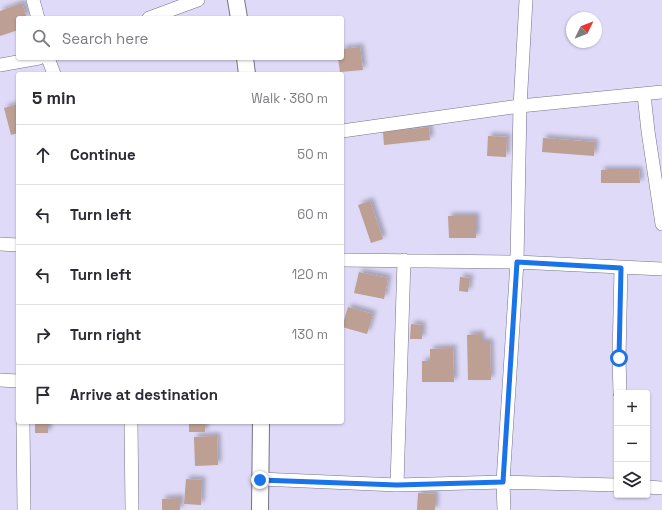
<!DOCTYPE html>
<html lang="en">
<head>
<meta charset="utf-8">
<style>
	body { margin:0; font-family:"Space Grotesk",sans-serif; background:#f7f7f7; color:#2b2b33 }
	.controls { position:absolute; right:12px; bottom:12px; display:grid; overflow:hidden; border-radius:4px; box-shadow:0 1px 3px #0004 }
	.controls button { width:36px; height:36px; display:grid; place-items:center; padding:0; border:0; border-bottom:1px solid #e1e1e2; background:#fff; color:#2b2b33; font:20px sans-serif }
	.compass { position:absolute; left:566px; top:12px; width:36px; height:36px; border-radius:50%; background:#fff; box-shadow:0 1px 3px #0004; rotate:47deg }
	.stop { position:absolute; width:12px; height:12px; margin:-9px; border:3px solid #1a73e8; border-radius:50%; background:#fff }
	.stop.end { background:#1a73e8; border-color:#fff; box-shadow:0 1px 4px #0008 }
	.list { margin:0; padding:0; list-style:none }
	h2 { display:flex; justify-content:space-between; align-items:center; height:52px; margin:0; padding:0 16px; font-size:17px }
	h2 small { font-size:13px; font-weight:400; color:#7c7c81 }
	.list li { display:grid; grid-template-columns:26px 1fr auto; gap:12px; align-items:center; box-sizing:border-box; height:60px; padding:0 16px; border-top:1px solid #e1e1e2 }
	.list b { display:block; font-size:15px; white-space:nowrap }
	.list em { font-size:13px; font-style:normal; color:#7c7c81 }
	.icon { flex:none; width:22px; height:22px; fill:none; stroke:currentColor; stroke-width:2; stroke-linecap:round; stroke-linejoin:round }
	.map { position:relative; flex:none; width:662px; height:510px; overflow:hidden }
	.search { position:absolute; background:#fff; box-shadow:0 1px 3px #0004; left:16px; top:16px; width:328px; height:44px; display:flex; align-items:center; gap:10px; box-sizing:border-box; padding:0 14px; border-radius:4px; color:#7c7c81; font-size:15px }
	.panel { position:absolute; background:#fff; box-shadow:0 1px 3px #0004; left:16px; top:72px; width:328px; height:352px; border-radius:4px }
	.map>svg:first-child { display:block }
	.building { fill:#bd9f94; filter:url(#shadow) }
	.lines { fill:none; stroke-linecap:round; stroke-linejoin:round }
	.minor-casing { stroke:#76718a; stroke-width:14 }
	.tertiary-casing { stroke:#76718a; stroke-width:18 }
	.minor { stroke:#fff; stroke-width:13 }
	.tertiary { stroke:#fff; stroke-width:16 }
	.route { stroke:#1a73e8; stroke-width:5 }
</style>
</head>
<body>
<div class="map">
<svg width="662" height="510" viewBox="0 0 662 510">
	<defs>
		<filter id="shadow"><feDropShadow dx="3.5" dy="-3.5" stdDeviation="2" flood-color="#0004"/></filter>
	</defs>
	<rect width="100%" height="100%" fill="#dfdaf7"/>
	<path class="building" d="M22 3 27 18H18V30L0 36V11Z
		M360 47 363 70 340 72 338 58H342V49Z
		M18 104V133L11 135 4 108Z
		M429 127 430 140 384 145 383 132Z
		M488 136 507 137 506 157 487 156Z
		M543 138 595 142 594 156 542 152Z
		M601 170H639L640 183H601Z
		M370 201 383 239 371 243 358 205Z
		M448 216H476V238H449Z
		M359 272 388 278 384 299 354 293Z
		M460 277 470 278 468 292 459 291Z
		M348 307 373 314 367 334 342 327Z
		M411 324 422 325V339H410Z
		M481 334V342H490L491 380H468L467 335Z
		M453 348 454 382H422V361H430V349Z
		M35 422H48V433H35Z
		M189 422H205V432H189Z
		M217 436 218 465 195 466 194 437Z
		M186 479 202 480 201 505 184 504Z
		M418 493 435 494V510H417Z
		M180 498V510H162V499Z"/>
	<g class="lines">
		<g class="minor-casing">
			<path id="minor" d="M33 0 38 18
				M149 18 198 0
				M48 58 54 74
				M0 65 39 58
				M644 95 648 131 662 224
				M342 131 520 106 662 92
				M0 244 18 245
				M342 260 517 262 662 269
				M0 380 18 381
				M620 393 619 358 621 268
				M23 422 24 510
				M131 422 132 510
				M260 479 397 485 503 482 617 485
				M397 485 404 260
				M647 487 662 488
				M504 510 503 482 517 262 520 106 526 0"/>
		</g>
		<g class="tertiary-casing">
			<path id="tertiary" d="M236 0 239 18
				M245 58 247 74
				M260 510 261 422"/>
		</g>
		<use href="#minor" class="minor"/>
		<use href="#tertiary" class="tertiary"/>
	</g>
	<g class="lines">
		<path class="route" d="M260 480 397 485 503 482 517 262 621 268 619 358"/>
	</g>
</svg>
<div class="controls">
<button>+</button>
<button>−</button>
<button><svg class="icon" aria-label="layers" viewBox="0 0 24 24"><path d="M12 4l9 5-9 5-9-5zM3 14l9 5 9-5"/></svg></button>
</div>
<svg class="compass" viewBox="-18 -18 36 36"><path d="M0-13l5 13h-10z" fill="#e53935"/><path d="M0 13l5-13h-10z" fill="#7c7c81"/></svg>
<div class="stop" style="left:619px;top:358px"></div>
<div class="stop end" style="left:260px;top:480px"></div>
<div class="search"><svg class="icon" aria-label="search" viewBox="0 0 24 24"><circle cx="10" cy="10" r="6"/><path d="M15 15l6 6"/></svg>Search here</div>
<section class="panel">
<h2>5 min<small>Walk · 360 m</small></h2>
<ul class="list">
<li><svg class="icon" aria-label="ahead" viewBox="0 0 24 24"><path d="M12 20V5M6 11l6-6 6 6"/></svg><div><b>Continue</b></div><em>50 m</em></li>
<li><svg class="icon" aria-label="left" viewBox="0 0 24 24"><path d="M17 20v-9H6M10 6l-5 5 5 5"/></svg><div><b>Turn left</b></div><em>60 m</em></li>
<li><svg class="icon" aria-label="left" viewBox="0 0 24 24"><path d="M17 20v-9H6M10 6l-5 5 5 5"/></svg><div><b>Turn left</b></div><em>120 m</em></li>
<li><svg class="icon" aria-label="right" viewBox="0 0 24 24"><path d="M7 20v-9h11M14 6l5 5-5 5"/></svg><div><b>Turn right</b></div><em>130 m</em></li>
<li><svg class="icon" aria-label="arrive" viewBox="0 0 24 24"><path d="M6 21V4h12l-3 4 3 4H6"/></svg><div><b>Arrive at destination</b></div></li>
</ul>
</section>
</div>
</body>
</html>
